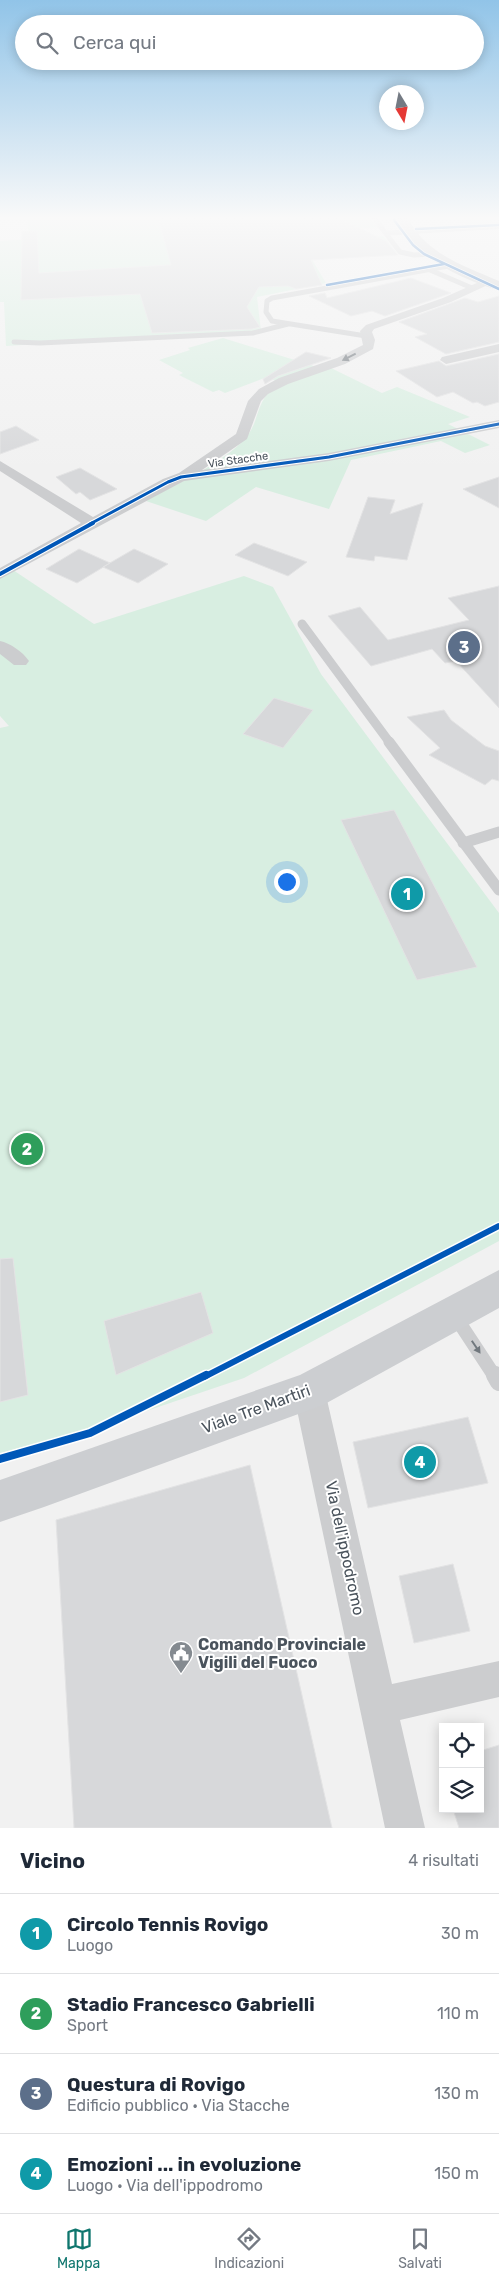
<!DOCTYPE html>
<html lang="it">
<head>
<meta charset="utf-8">
<style>
	body { margin:0; font-family:Rubik,sans-serif; background:#f2f2f3; color:#1f2937 }
	.controls { position:absolute; right:15px; bottom:15px; display:grid; overflow:hidden; border-radius:0px; box-shadow:0 2px 12px #0003 }
	.controls button { width:45px; height:45px; display:grid; place-items:center; padding:0; border:0; border-bottom:1px solid #e0e1e3; background:#fff; color:#1f2937; font:25px sans-serif }
	.compass { position:absolute; left:379px; top:85px; width:45px; height:45px; border-radius:50%; background:#fff; box-shadow:0 2px 12px #0003; rotate:170deg }
	.you { position:absolute; left:286px; top:881px; width:18px; height:18px; margin:-12px; border:4px solid #fff; border-radius:50%; background:#1a73e8; box-shadow:0 0 0 8px #1a73e833 }
	.badge { display:grid; place-items:center; width:32px; height:32px; border-radius:50%; background:#0f766e; color:#fff; font-size:16px; font-weight:700 }
	.pin { position:absolute; translate:-50% -50%; border:2px solid #fff; box-shadow:0 1px 5px #0006 }
	.list { margin:0; padding:0; list-style:none }
	h2 { display:flex; justify-content:space-between; align-items:center; height:65px; margin:0; padding:0 20px; font-size:21px }
	h2 small { font-size:16px; font-weight:400; color:#747a83 }
	.list li { display:grid; grid-template-columns:32px 1fr auto; gap:15px; align-items:center; box-sizing:border-box; height:80px; padding:0 20px; border-top:1px solid #e0e1e3 }
	.list b { display:block; font-size:19px; white-space:nowrap }
	.list p { margin:0; font-size:16px; white-space:nowrap; color:#747a83 }
	.list em { font-size:16px; font-style:normal; color:#747a83 }
	.icon { flex:none; width:28px; height:28px; fill:none; stroke:currentColor; stroke-width:2; stroke-linecap:round; stroke-linejoin:round }
	.map { position:relative; flex:none; width:499px; height:1828px; overflow:hidden }
	.search { position:absolute; background:#fff; box-shadow:0 2px 12px #0003; left:15px; right:15px; top:15px; height:55px; display:flex; align-items:center; gap:12px; box-sizing:border-box; padding:0 18px; border-radius:28px; color:#747a83; font-size:19px }
	.sheet { height:385px; background:#fff }
	nav { display:flex; justify-content:space-around; align-items:center; box-sizing:border-box; height:70px; border-top:1px solid #e0e1e3; background:#fff; font-size:14px; color:#747a83 }
	nav a { display:grid; justify-items:center; gap:2px }
	nav .on { color:#0f766e }
	.map>svg:first-child { display:block }
	.green { fill:#d8eee1 }
	.building { fill:#d7d8da; stroke:#e3e3e4 }
	.lines { fill:none; stroke-linecap:round; stroke-linejoin:round }
	.service-far4 { stroke:#cccdcf; stroke-width:5 }
	.service-far3 { stroke:#cccdcf; stroke-width:9 }
	.service-far2 { stroke:#cccdcf; stroke-width:11 }
	.service-far1 { stroke:#cccdcf; stroke-width:14 }
	.service { stroke:#cccdcf; stroke-width:18 }
	.minor { fill:#cccdcf; fill-rule:evenodd }
	.tertiary { fill:#cccdcf; fill-rule:evenodd }
	.secondary { fill:#ccced1; fill-rule:evenodd }
	.cycleway-far4-casing { stroke:#fff; stroke-width:4 }
	.cycleway-far3-casing { stroke:#fff; stroke-width:5 }
	.cycleway-far2-casing { stroke:#fff; stroke-width:6 }
	.cycleway-far1-casing { stroke:#fff; stroke-width:9 }
	.cycleway-casing { stroke:#fff; stroke-width:11 }
	.cycleway-far4 { stroke:#0057b8; stroke-width:2.5 }
	.cycleway-far3 { stroke:#0057b8; stroke-width:3 }
	.cycleway-far2 { stroke:#0057b8; stroke-width:4 }
	.cycleway-far1 { stroke:#0057b8; stroke-width:6 }
	.cycleway { stroke:#0057b8; stroke-width:8 }
	.oneway { fill:#71787e }
	.labels { text-anchor:middle; dominant-baseline:central; stroke-width:4; stroke-linejoin:round; paint-order:stroke }
	.far-street-label { font-size:11px; fill:#4a535c; stroke:#fff }
	.near-street-label { font-size:16px; fill:#4a535c; stroke:#fff }
	.near-poi-label { font-size:16px; font-weight:bold; fill:#4a535c; stroke:#fff; text-anchor:start }
</style>
</head>
<body>
<div class="map">
<svg width="499" height="1828" viewBox="0 0 499 1828">
	<rect width="100%" height="100%" fill="#f1f1f1"/>
	<path class="green" d="M27 218H369L377 227 338 230 344 238 383 236 397 253 311 258 326 283 257 297 261 331 6 346 4 302H0V241L29 239Z
		M411 218H486L498 224 469 226 454 218 411 220Z
		M223 338 311 365 318 368 278 382 267 377 225 393 219 390 213 392 179 375 183 373 159 360 190 350 188 348Z
		M331 368 382 393 397 387 470 417 448 424 490 445 465 453 441 441 351 460 329 509 256 487 206 521 146 501C178 483 214 468 241 443 258 426 254 415 265 397 274 383 316 374 331 368Z
		M13 570 94 624 244 576 273 587 321 674 499 913V1241L244 1378 99 1427 0 1453V728L9 726 0 716V577Z"/>
	<path class="building" d="M158 218H249L250 220 339 218 386 241 398 255 311 260 322 285 296 289 288 286 259 287 247 307 260 327 252 329 152 333 140 294 21 300 22 231H37L39 273 169 265H171Z
		M411 278 451 293 385 316 372 311 351 316 309 296 325 293 327 298Z
		M499 296V342L446 354 415 337 427 334 399 322 465 298 478 302Z
		M306 352 331 358 278 376 265 384 263 379Z
		M499 354V402L485 406 477 402 473 403 453 392 437 397 396 371 439 361 446 366Z
		M16 426 39 440 0 454V432Z
		M80 468 117 489 90 500 80 492 76 494 56 477Z
		M499 477V508L463 489Z
		M368 497 395 500 390 514 423 503 407 560 375 556 374 561 346 557Z
		M254 543 307 562 288 576 235 555Z
		M79 549 110 563 77 583 46 569Z
		M134 549 168 564 138 583 103 567Z
		M499 586V708L456 661 445 663 432 649 371 666 328 616 360 607 388 640 469 620 448 598Z
		M274 698 313 710 283 748 243 734Z
		M444 710 451 720 485 746 499 751V781L492 779 485 785 429 755 440 748 407 717Z
		M394 810 477 967 417 980 341 820Z
		M13 1258 28 1395 0 1402V1259Z
		M201 1292 213 1333 116 1375 104 1321Z
		M468 1417 488 1483 368 1508 353 1442Z
		M250 1465 332 1828H74L56 1520Z
		M453 1564 470 1631 414 1643 399 1576Z
		M499 1745V1828H459L453 1809H480V1751Z"/>
	<g class="lines">
		<path class="service-far4" d="M374 218 400 252 414 255 433 254
			M386 233 411 232
			M430 270 472 288
			M366 336 272 321 266 312 267 301 272 298 454 265
			M14 342 40 343 253 333 288 324"/>
		<path class="service-far3" d="M302 624 390 743"/>
		<path class="service-far2" d="M389 742 499 890
			M463 843 499 832"/>
		<path class="service-far1" d="M455 1316 495 1377"/>
		<path class="service" d="M495 1375 499 1382"/>
		<path class="minor" d="M499 223V229L410 234 405 231 410 228Z
			M488 278 492 279V283L451 302 374 329 372 332 375 340 373 349 345 364 288 384 268 394 261 401 247 439 202 470 329 453 499 420V428L329 461 184 481 0 579V568L81 523 0 471V461L93 517 163 479 179 473 236 434 248 401 259 389 279 378 337 358 363 345 360 331 366 325 443 298Z
			M499 344V352L446 364 440 360 442 357Z
			M0 641C10 643 23 652 29 661L26 665H14L0 654Z
			M309 1375 320 1380 325 1391 392 1684 499 1661V1697L400 1720 425 1828H385L293 1391 298 1380Z"/>
		<path class="tertiary" d="M398 218H408C426 254 464 266 499 281V290C465 282 407 253 398 218Z"/>
		<path class="secondary" d="M499 1270V1308L323 1405 44 1507 0 1522V1480L300 1375Z"/>
		<g class="cycleway-far4-casing">
			<path id="cycleway-far4" d="M395 218 394 220 413 245 424 254 499 289
				M416 229 499 225
				M327 285 444 264"/>
		</g>
		<g class="cycleway-far3-casing">
			<path id="cycleway-far3" d="M90 524 168 482 181 477 329 457 499 424"/>
		</g>
		<g class="cycleway-far2-casing">
			<path id="cycleway-far2" d="M0 574 93 523"/>
		</g>
		<g class="cycleway-far1-casing">
			<path id="cycleway-far1" d="M204 1377 499 1226"/>
		</g>
		<g class="cycleway-casing">
			<path id="cycleway" d="M0 1459 90 1433 206 1375"/>
		</g>
		<use href="#cycleway-far4" class="cycleway-far4"/>
		<use href="#cycleway-far3" class="cycleway-far3"/>
		<use href="#cycleway-far2" class="cycleway-far2"/>
		<use href="#cycleway-far1" class="cycleway-far1"/>
		<use href="#cycleway" class="cycleway"/>
	</g>
	<defs><path id="oneway-solid" d="M-6-.8H1V-3.2L6.5 0L1 3.2V.8H-6Z" transform="scale(1.25)"/></defs>
	<g class="oneway">
		<use href="#oneway-solid" transform="translate(349 357) rotate(153)"/>
		<use href="#oneway-solid" transform="translate(476 1347) rotate(56)"/>
	</g>
	<linearGradient id="sky" x2="0" y2="1"><stop stop-color="#91c4e8"/><stop offset="0.46" stop-color="#f9f9f9"/><stop offset="1" stop-color="#f9f9f9" stop-opacity="0"/></linearGradient>
	<rect width="499" height="473" fill="url(#sky)"/>
	<defs>
		<g id="civic-pin" transform="scale(1.25)"><path d="M0 17L-7.5 6A9.5 9.5 0 1 1 7.5 6Z" fill="#848a90" stroke="#fff"/><path d="M-.6-6.5H3V-4.5H.6V-3L4-1V1h2V6H-6V1h2V-1L-.6-3ZM-1.2 2.5V6h2.4V2.5Z" fill="#fff"/></g>
	</defs>
	<g fill-rule="evenodd">
		<use href="#civic-pin" x="181" y="1653"/>
	</g>
	<g class="labels">
		<g class="far-street-label">
			<text transform="translate(238 460) rotate(-8)">Via Stacche</text>
		</g>
		<g class="near-street-label">
			<text transform="translate(256 1409) rotate(-20)">Viale Tre Martiri</text>
			<text transform="translate(345 1548) rotate(78)">Via dell'ippodromo</text>
		</g>
		<g class="near-poi-label">
			<text x="198" y="1644">Comando Provinciale<tspan x="198" dy="18">Vigili del Fuoco</tspan></text>
		</g>
	</g>
</svg>
<div class="controls">
<button><svg class="icon" aria-label="locate" viewBox="0 0 24 24"><circle cx="12" cy="12" r="6"/><path d="M12 2v4M12 18v4M2 12h4M18 12h4"/></svg></button>
<button><svg class="icon" aria-label="layers" viewBox="0 0 24 24"><path d="M12 4l9 5-9 5-9-5zM3 14l9 5 9-5"/></svg></button>
</div>
<svg class="compass" viewBox="-18 -18 36 36"><path d="M0-13l5 13h-10z" fill="#e53935"/><path d="M0 13l5-13h-10z" fill="#747a83"/></svg>
<div class="you"></div>
<div class="pin badge" style="left:407px;top:894px;background:#0f9aa8">1</div>
<div class="pin badge" style="left:27px;top:1149px;background:#2e9e5b">2</div>
<div class="pin badge" style="left:464px;top:647px;background:#5c6f8a">3</div>
<div class="pin badge" style="left:420px;top:1462px;background:#0f9aa8">4</div>
<div class="search"><svg class="icon" aria-label="search" viewBox="0 0 24 24"><circle cx="10" cy="10" r="6"/><path d="M15 15l6 6"/></svg>Cerca qui</div>
</div>
<section class="sheet">
<h2>Vicino<small>4 risultati</small></h2>
<ul class="list">
<li><span class="badge" style="background:#0f9aa8">1</span><div><b>Circolo Tennis Rovigo</b><p>Luogo</p></div><em>30 m</em></li>
<li><span class="badge" style="background:#2e9e5b">2</span><div><b>Stadio Francesco Gabrielli</b><p>Sport</p></div><em>110 m</em></li>
<li><span class="badge" style="background:#5c6f8a">3</span><div><b>Questura di Rovigo</b><p>Edificio pubblico · Via Stacche</p></div><em>130 m</em></li>
<li><span class="badge" style="background:#0f9aa8">4</span><div><b>Emozioni ... in evoluzione</b><p>Luogo · Via dell'ippodromo</p></div><em>150 m</em></li>
</ul>
</section>
<nav>
<a class="on"><svg class="icon" aria-label="map" viewBox="0 0 24 24"><path d="M3 6l6-2 6 2 6-2v14l-6 2-6-2-6 2zM9 4v14M15 6v14"/></svg>Mappa</a>
<a><svg class="icon" aria-label="directions" viewBox="0 0 24 24"><path d="M12 3l9 9-9 9-9-9zM9 14v-3h6M13 9l2 2-2 2"/></svg>Indicazioni</a>
<a><svg class="icon" aria-label="saved" viewBox="0 0 24 24"><path d="M7 4h10v16l-5-4-5 4z"/></svg>Salvati</a>
</nav>
</body>
</html>
